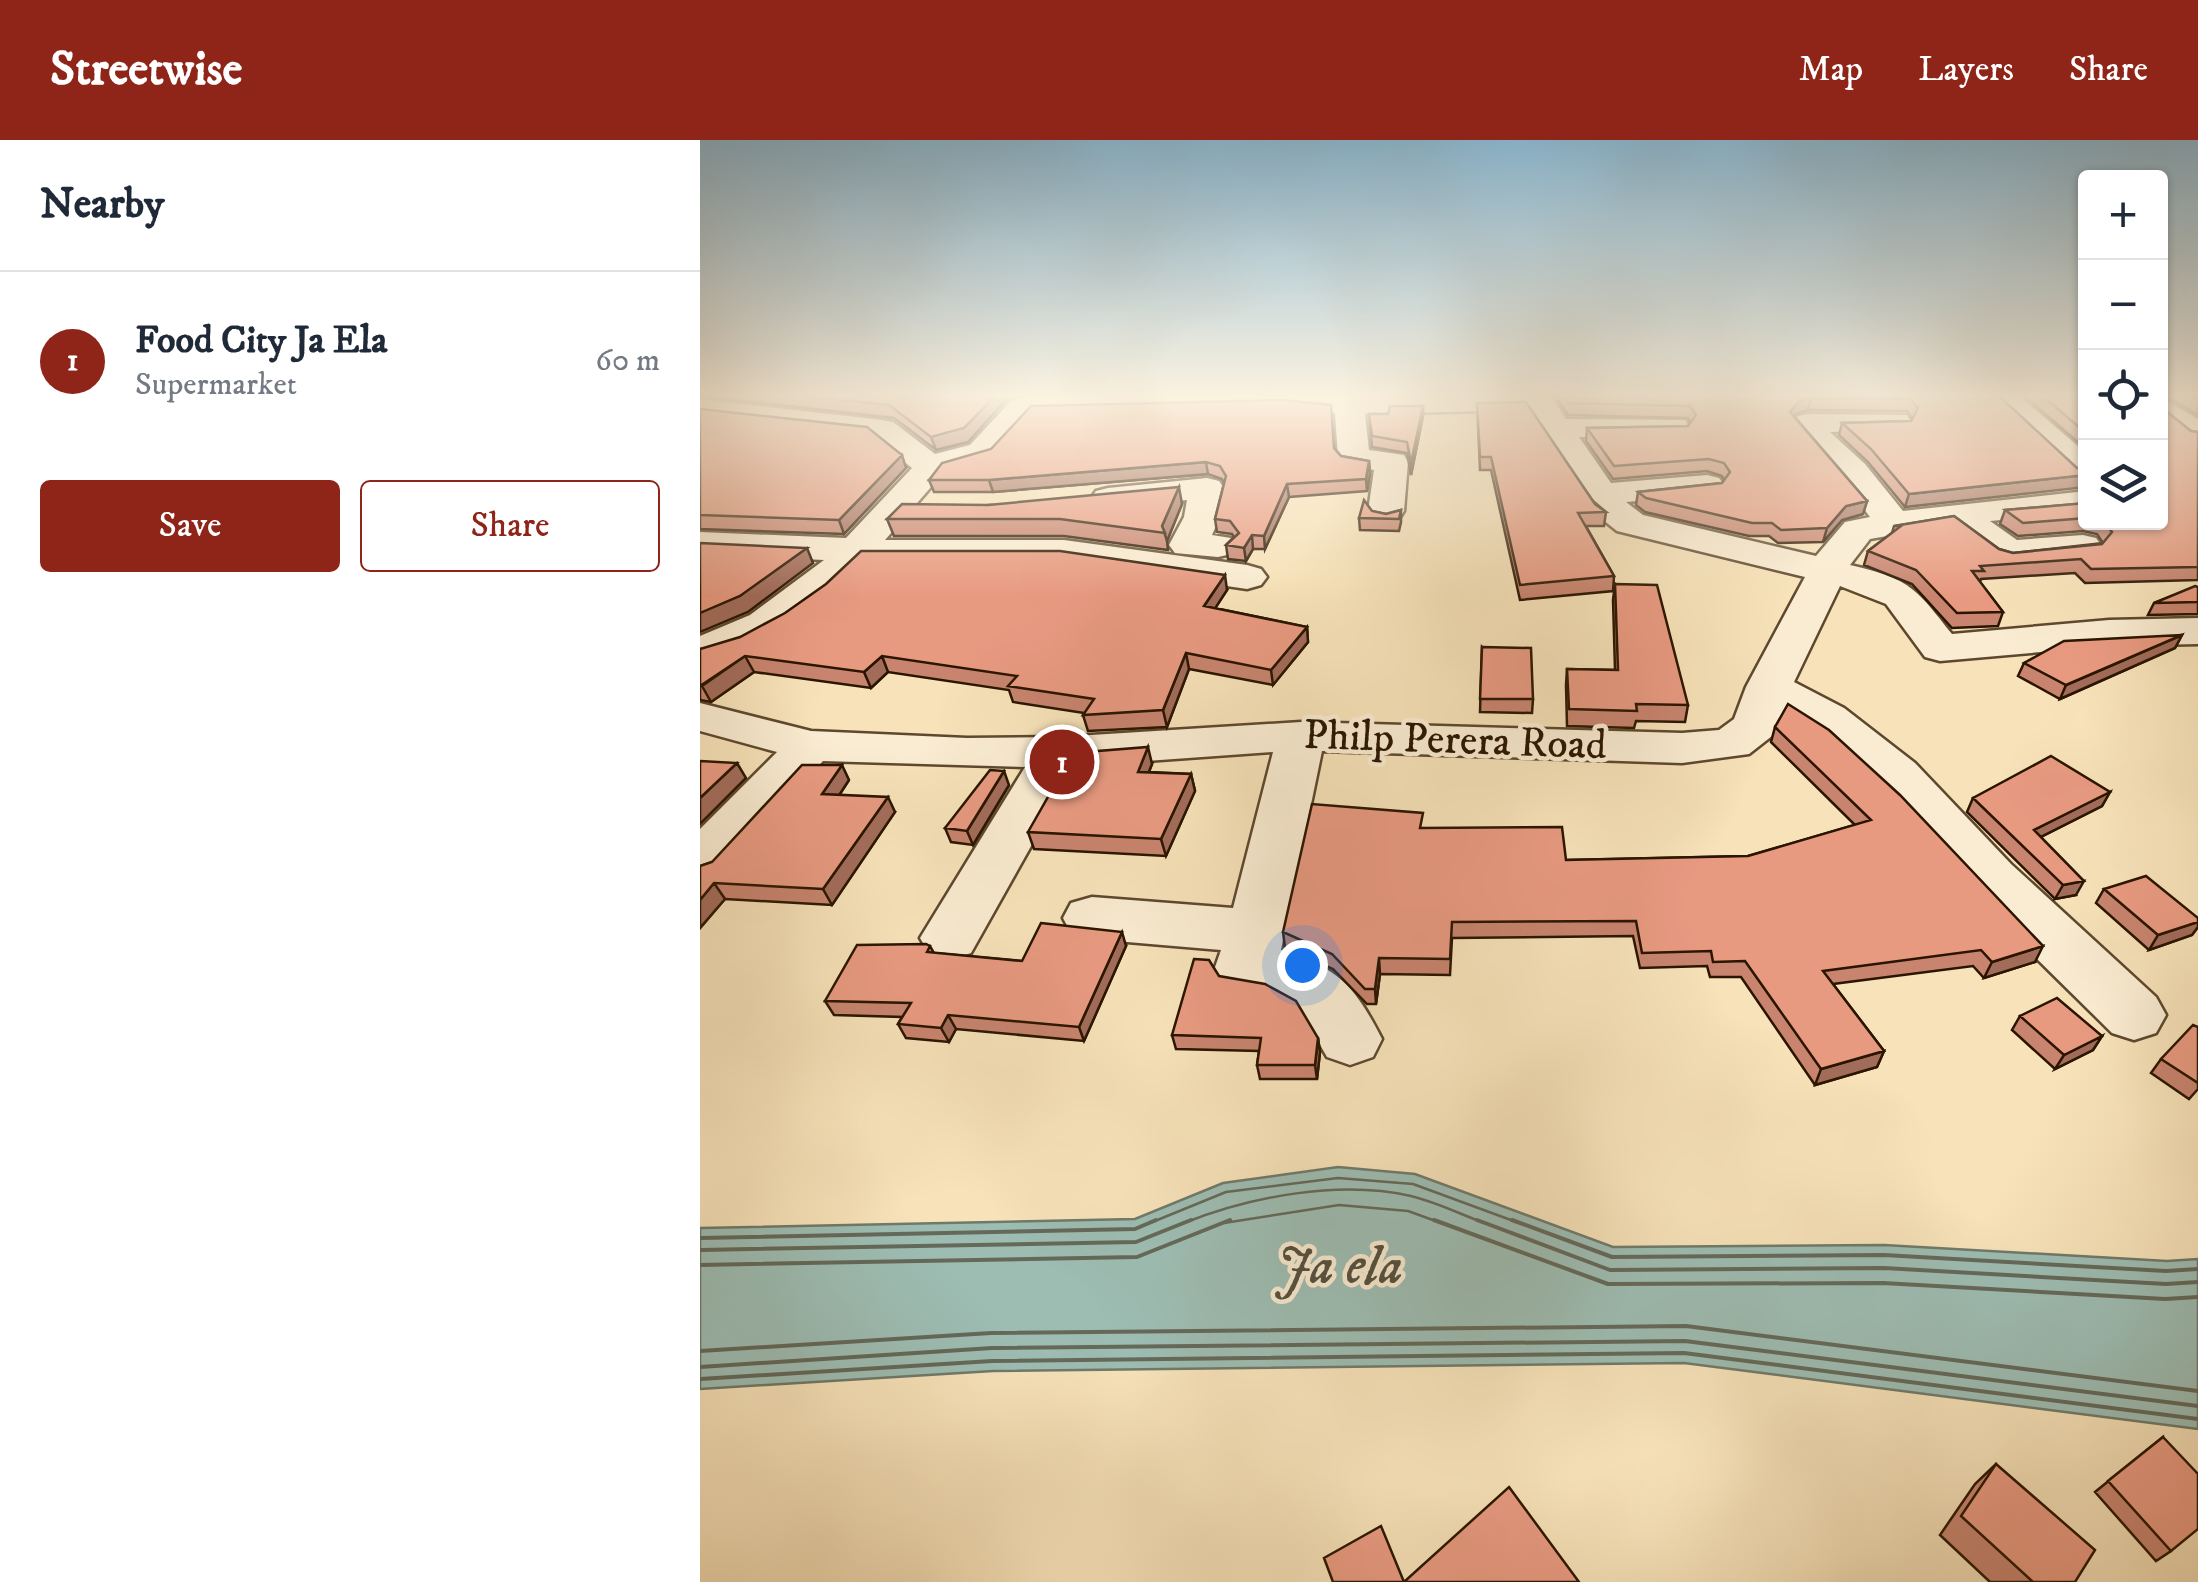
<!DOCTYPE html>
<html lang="en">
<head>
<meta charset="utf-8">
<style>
	body { margin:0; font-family:"IM FELL DW Pica",serif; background:#f2f2f3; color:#1f2937 }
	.controls { position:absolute; right:30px; top:30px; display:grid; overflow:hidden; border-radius:10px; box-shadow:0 2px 8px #0004 }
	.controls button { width:90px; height:90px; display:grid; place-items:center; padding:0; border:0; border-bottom:2px solid #e0e1e3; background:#fff; color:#1f2937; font:50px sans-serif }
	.you { position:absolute; left:602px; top:825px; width:35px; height:35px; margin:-25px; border:8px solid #fff; border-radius:50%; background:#1a73e8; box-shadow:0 0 0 15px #1a73e833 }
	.badge { display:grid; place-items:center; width:65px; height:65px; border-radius:50%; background:#8f2418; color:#fff; font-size:32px; font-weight:700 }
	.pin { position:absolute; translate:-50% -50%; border:5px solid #fff; box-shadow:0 2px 10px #0006 }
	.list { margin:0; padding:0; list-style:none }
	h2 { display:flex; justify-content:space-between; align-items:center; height:130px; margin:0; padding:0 40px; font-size:42px }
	h2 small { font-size:32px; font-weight:400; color:#747a83 }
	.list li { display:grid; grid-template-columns:65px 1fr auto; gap:30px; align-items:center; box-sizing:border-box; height:180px; padding:0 40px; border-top:2px solid #e0e1e3 }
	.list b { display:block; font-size:38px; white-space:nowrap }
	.list p { margin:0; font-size:32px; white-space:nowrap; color:#747a83 }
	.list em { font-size:32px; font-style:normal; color:#747a83 }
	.actions { display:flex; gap:20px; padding:30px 40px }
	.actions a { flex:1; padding:22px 0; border:2px solid #8f2418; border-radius:10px; text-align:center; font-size:35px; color:#8f2418 }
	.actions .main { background:#8f2418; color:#fff }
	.icon { flex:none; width:55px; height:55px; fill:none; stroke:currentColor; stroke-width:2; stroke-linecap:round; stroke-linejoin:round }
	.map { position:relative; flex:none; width:1498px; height:1442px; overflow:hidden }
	header { display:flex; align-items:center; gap:60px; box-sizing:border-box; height:140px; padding:0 50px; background:#8f2418; color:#fff }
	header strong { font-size:48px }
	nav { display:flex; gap:55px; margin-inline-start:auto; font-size:35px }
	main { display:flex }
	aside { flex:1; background:#fff }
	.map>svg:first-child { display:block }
	.water { fill:#9dbdb3; stroke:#6f7a6b; stroke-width:2.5 }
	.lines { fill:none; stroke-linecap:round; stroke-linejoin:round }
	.shore-far1 { stroke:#64695a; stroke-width:2.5 }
	.shore { stroke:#64695a; stroke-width:4 }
	.minor-casing { stroke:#5d482e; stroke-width:5 }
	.minor { fill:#faecd2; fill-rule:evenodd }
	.wall { fill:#c8846f; stroke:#2a1500; stroke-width:2.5 }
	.shaded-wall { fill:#a26c5a; stroke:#2a1500; stroke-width:2.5 }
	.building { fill:#e89a81; stroke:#2a1500; stroke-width:2.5 }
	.labels { text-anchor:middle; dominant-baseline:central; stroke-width:9; stroke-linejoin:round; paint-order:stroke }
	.street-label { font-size:42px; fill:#2a1500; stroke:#faecd2 }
	.near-water-label { font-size:55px; font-style:italic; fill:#52503f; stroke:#faecd2 }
</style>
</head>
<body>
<header>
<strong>Streetwise</strong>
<nav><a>Map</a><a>Layers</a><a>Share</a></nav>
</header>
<main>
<aside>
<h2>Nearby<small></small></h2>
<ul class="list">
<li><span class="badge">1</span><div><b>Food City Ja Ela</b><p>Supermarket</p></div><em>60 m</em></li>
</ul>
<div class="actions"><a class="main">Save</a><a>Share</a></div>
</aside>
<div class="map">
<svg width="1498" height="1442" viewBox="0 0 1498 1442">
	<rect width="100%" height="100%" fill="#f7e2b9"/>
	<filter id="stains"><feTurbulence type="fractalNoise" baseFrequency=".002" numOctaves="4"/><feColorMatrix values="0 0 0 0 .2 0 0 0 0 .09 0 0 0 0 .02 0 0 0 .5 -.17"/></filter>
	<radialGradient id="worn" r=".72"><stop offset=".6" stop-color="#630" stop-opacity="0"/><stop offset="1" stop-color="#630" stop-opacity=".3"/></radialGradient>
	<path class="water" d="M638 1027 715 1034 913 1107 1184 1105 1467 1121 1498 1119V1289L984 1223 293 1231 0 1249V1088L435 1079 523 1043Z"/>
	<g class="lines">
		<path class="shore-far1" d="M450 1083 526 1052 638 1038 713 1044 819 1083
			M484 1083C552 1056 639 1040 711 1056 736 1062 760 1074 784 1083
			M524 1083 639 1065 708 1071 741 1083"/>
		<path class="shore" d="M734 1080 908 1144 1183 1143 1465 1159 1498 1157
			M777 1080 910 1130 1184 1128 1466 1144 1498 1142
			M812 1080 912 1117 1184 1115 1466 1131 1498 1129
			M0 1098 435 1089 456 1080
			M0 1110 436 1102 491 1080
			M0 1125 437 1117 530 1080
			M0 1211 291 1193 986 1186 1498 1251
			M0 1227 292 1208 985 1201 1498 1266
			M0 1239 292 1221 984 1213 1498 1279"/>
		<g class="minor-casing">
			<path id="minor" d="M624 254H835L853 259 866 279 985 280 990 287 985 294 974 296 879 297 911 343 1007 335 1019 338 1024 345 1019 352 1007 355 926 362 943 375 1116 416 1145 382 1170 377 1141 338 1091 286 1098 276 1109 274 1207 275 1211 282 1207 289 1130 292 1165 324 1203 371 1386 351V372L1290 381 1317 400 1383 395 1396 398 1402 406 1396 414 1309 423 1296 420 1250 385 1170 399 1150 425C1210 439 1215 447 1252 494L1409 480 1498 478V504L1409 506 1240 521 1225 517 1186 464 1140 446 1094 542 1144 568 1215 623 1311 724 1456 857 1466 875 1456 893 1434 900 1412 893C1365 846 1316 800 1271 751 1211 687 1162 616 1083 573L1072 596 1049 614 982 623 622 611 581 810C640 829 654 845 682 899L673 917 650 925 627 917 601 872 569 855 523 846 514 830 521 810 392 799 371 793 363 778 371 763 392 757 533 768 573 612 376 626 271 813 250 820 229 813 220 798 325 627 123 621 19 735 0 741V689L77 612 0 591V563L111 591 267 598 359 597 601 582 982 593 1019 590 1034 579 1046 547 1105 437 917 391 897 375 827 270 665 274 669 310 704 315 708 322 704 371 699 379 686 382 673 379 668 371 674 330 642 325 638 318 635 273 585 268 332 274 292 319 244 332 185 400H364L547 425 561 429 567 437 561 445 547 449 364 422H165C122 469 63 509 0 525V496L50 475 124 420 0 414V392L146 398 212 328 173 297 0 277V259L182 280 193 282 235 314 270 305 311 261 339 255Z
				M1286 254H1317L1386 313V341L1374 338Z
				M1460 257 1498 279V302L1487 300 1460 280Z
				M507 338 519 341 524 348 520 377 512 395 531 398 537 406 531 414 518 417 475 413 469 405 484 377 487 360 408 368 396 365 391 358 396 351 408 348Z"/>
		</g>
		<use href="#minor" class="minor"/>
	</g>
	<path class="wall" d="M0 254H328L308 258 268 302 236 310 194 278 0 256Z
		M846 254H1297L1205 367 1168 322 1139 295 1142 283 1211 281 1212 278 1207 271 1108 270 1095 274 1094 276 1167 361 1163 374 1142 380 1123 402 1078 403 1069 396H1049L945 372 936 365 938 352 1022 343 1024 340 1022 336 1007 331 913 339 886 301 887 288 988 286 990 282 988 278 868 275 856 257Z
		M1322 254H1386V309Z
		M1460 254H1498V275L1463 255 1462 268 1491 291 1498 292V440L1385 443 1375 433 1281 439 1280 442 1303 472 1298 486 1252 488 1212 444 1164 425 1168 411 1192 393 1194 386 1254 376 1299 409 1313 413 1403 403 1397 394 1383 391 1318 396 1300 384 1305 370 1386 363V382H1460Z
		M777 263 906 372 904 386H886L914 436 913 451 820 460 791 330H780Z
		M723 266V276L711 335 707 313 672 307 669 274H688Z
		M0 269 206 328 144 394 0 389Z
		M634 308 641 316 669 321 670 333 667 351 589 357 565 409H553L546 421 528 419 526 405 534 397 532 394 517 392 515 379 524 343 522 339 508 334 293 352H234L229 340Z
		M482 364 467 401 468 410 364 396H194L187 379 288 365Z
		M701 370V382L699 391 660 390 659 378 672 371 686 374Z
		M915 444 988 565 985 582 936 581 934 588 867 586 866 545 867 529 915 530 913 460Z
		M1498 447V474L1448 475 1454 463Z
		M527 450 515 468 607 487 608 502 573 545 489 529 467 587 388 591 383 575 384 573 313 562 309 550 188 532 171 548 54 532 11 562 0 560V509Z
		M1482 495 1475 508 1360 559 1318 536 1324 523Z
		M782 507 833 559 832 573 780 572Z
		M1075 587 1335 822 1284 838 1273 826 1133 844 1184 911 1177 927 1115 945 1041 837H1010L1007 826 940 828 933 796 752 798 750 835 680 834 676 864H667L633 829 585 808 583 792 724 688 866 720 1048 716 1155 685 1071 602Z
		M452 624 449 632 491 634 495 651 466 716 334 709 328 692Z
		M149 640 140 654 195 672 132 765 25 759 0 788V726L12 722Z
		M309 645 273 705 251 702 245 688Z
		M1410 652 1402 666 1341 697 1376 755 1355 759 1267 672 1273 658Z
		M1404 749 1498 778V787L1492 795 1449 810 1396 763Z
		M230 806 234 813 322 821 426 806 384 901 256 889 249 902 206 898 198 884 202 877 134 875 125 861Z
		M519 836 618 898 620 912 617 939H560L557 925 559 911 476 909 472 895Z
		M1320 876 1402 896 1393 910 1355 929 1312 890Z
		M1498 887V949L1489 959 1451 933 1461 919Z
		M1463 1297 1471 1411 1456 1421 1395 1352Z
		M1296 1324 1375 1442H1290L1240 1395 1275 1344Z"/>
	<path class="shaded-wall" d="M297 254H328L308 258 268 302 236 310 231 297Z
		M1111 258 1108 270 1095 274 1088 284 1090 272 1098 262Z
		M723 266V276L711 335V323Z
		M202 315 206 328 144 394 139 380Z
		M669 321 670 333 667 351 666 339Z
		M506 322 508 334 293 352 289 340Z
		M1386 335V347L1205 367 1209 354Z
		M587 344 589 357 565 409 564 396Z
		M479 347 482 364 467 401 462 386Z
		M1167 361 1163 374 1142 380 1123 402 1127 388 1146 366Z
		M552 395 553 409 546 421 544 408Z
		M107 408 113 423 48 472 0 492V473Z
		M525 435 527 450 507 481 504 466Z
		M607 487 608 502 573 545 571 530Z
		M1482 495 1475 508 1360 559 1366 545Z
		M486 513 489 529 467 587 463 570Z
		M45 516 54 532 11 562 2 546Z
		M182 516 188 532 171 548 164 532Z
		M448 607 452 624 442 649 438 632Z
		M37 623 46 638 0 684V658Z
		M142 625 149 640 130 669 122 654Z
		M304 631 309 645 273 705 267 691Z
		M491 634 495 651 466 716 461 699Z
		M1410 652 1402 666 1327 704 1334 690Z
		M188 657 195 672 132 765 123 749Z
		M1384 741 1376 755 1355 759 1363 745Z
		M14 743 25 759 0 788V760Z
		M1498 782V787L1492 795 1449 810 1458 795Z
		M422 792 426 806 384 901 379 887Z
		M1343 806 1335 822 1284 838 1292 822Z
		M679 818 680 834 676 864 675 849Z
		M248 875 256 889 249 902 241 888Z
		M1402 896 1393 910 1355 929 1364 915Z
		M618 898 620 912 617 939 615 925Z
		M1184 911 1177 927 1115 945 1121 929Z"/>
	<path class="building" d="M83 254H297L264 288 231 297 189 265Z
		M863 254H1297L1377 328 1386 330V335L1209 354 1171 309 1142 283 1211 281 1218 268 1210 259 1111 258 1098 262 1090 272 1167 361 1146 366 1127 388 1081 390 1072 383H1052L946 358 938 352 1022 343 1030 332 1024 323 1009 319 914 326 887 288 988 286 996 275 990 266 869 263Z
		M1340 254H1386V293Z
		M1460 254H1463L1462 268 1491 291 1498 292V427L1391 429 1381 419 1280 426 1284 431H1272L1303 472 1257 473 1216 430 1168 411 1201 386H1194L1254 376 1299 409 1313 413 1402 404 1412 392 1404 382H1460Z
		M1487 254H1498V260Z
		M584 260 631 265 634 308 641 316 669 321 666 339 587 344 564 396 552 395 544 408 526 405 539 393 530 381 515 379 526 336 520 326 506 322 289 340H229L242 323 291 309 331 266Z
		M826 262 895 364 906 372 878 373 914 436 820 445 791 317H780L777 263Z
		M690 266H723L711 323 707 302 672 296 669 274H688Z
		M0 269 167 287 202 315 139 380 0 375Z
		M479 347 462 386 465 393 360 379H187L202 364 288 365Z
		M664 360 672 371 686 374 701 370 699 379 659 378Z
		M1386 363V378L1323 383 1305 370Z
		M0 403 107 408 40 456 0 473Z
		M161 411H360L525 435 504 466 607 487 571 530 486 513 463 570 383 575 394 559 308 546 317 536 182 516 164 532 45 516 0 546V509L40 497 85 473 126 444Z
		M915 444 957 445 988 565 936 564 937 571 869 569 867 529 918 530Z
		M1495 446 1498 447V462L1454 463Z
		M1482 495 1366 545 1324 523 1364 501Z
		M782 507 831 508 833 559H780Z
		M1088 564 1129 590 1200 655 1343 806 1292 822 1281 810 1123 831 1184 911 1121 929 1045 821 1013 822 1011 811 942 813 936 781 752 782 750 819 679 818 675 849H665L632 814 583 792 612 664 723 673 720 688 862 687 866 720 1048 716 1171 680 1075 587Z
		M448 607 438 632 491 634 461 699 328 692 373 613Z
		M1351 616 1410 652 1334 690 1384 741 1363 745 1273 658Z
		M0 621 37 623 0 658Z
		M102 625H142L122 654 188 657 123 749 14 743 0 760V726L12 722Z
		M290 630 304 631 267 691 245 688Z
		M1446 736 1498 778V782L1458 795 1404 749Z
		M341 783 422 792 379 887 248 875 241 888 198 884 211 863 125 861 157 805 226 804 230 806 227 812 322 821Z
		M494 819 509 820 519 836 565 844 596 861 618 898 615 925H557L561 898 472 895Z
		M1357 858 1402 896 1364 915 1320 876Z
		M1493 885 1498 887V943L1461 919Z
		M1463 1297 1498 1334V1389L1471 1411 1408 1341Z
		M1296 1324 1395 1410 1375 1442H1333L1261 1376Z
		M809 1347 879 1442H633L624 1418 681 1386 704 1442Z"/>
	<linearGradient id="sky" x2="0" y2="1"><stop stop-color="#8ab8d3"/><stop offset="0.56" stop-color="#fbf2e0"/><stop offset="1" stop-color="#fbf2e0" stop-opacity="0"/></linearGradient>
	<rect width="1498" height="456" fill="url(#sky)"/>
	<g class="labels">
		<g class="street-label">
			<text transform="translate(755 601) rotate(2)">Philp Perera Road</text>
		</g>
		<g class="near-water-label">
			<text x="639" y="1127">Ja ela</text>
		</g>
	</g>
	<rect width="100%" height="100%" filter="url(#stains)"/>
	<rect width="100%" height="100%" fill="url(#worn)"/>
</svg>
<div class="controls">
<button>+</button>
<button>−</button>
<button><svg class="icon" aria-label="locate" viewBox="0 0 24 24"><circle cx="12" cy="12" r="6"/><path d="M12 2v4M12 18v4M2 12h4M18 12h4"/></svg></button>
<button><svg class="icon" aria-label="layers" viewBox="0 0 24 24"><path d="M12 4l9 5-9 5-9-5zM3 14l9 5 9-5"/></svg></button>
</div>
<div class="you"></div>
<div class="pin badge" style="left:362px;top:622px">1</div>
</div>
</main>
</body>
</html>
